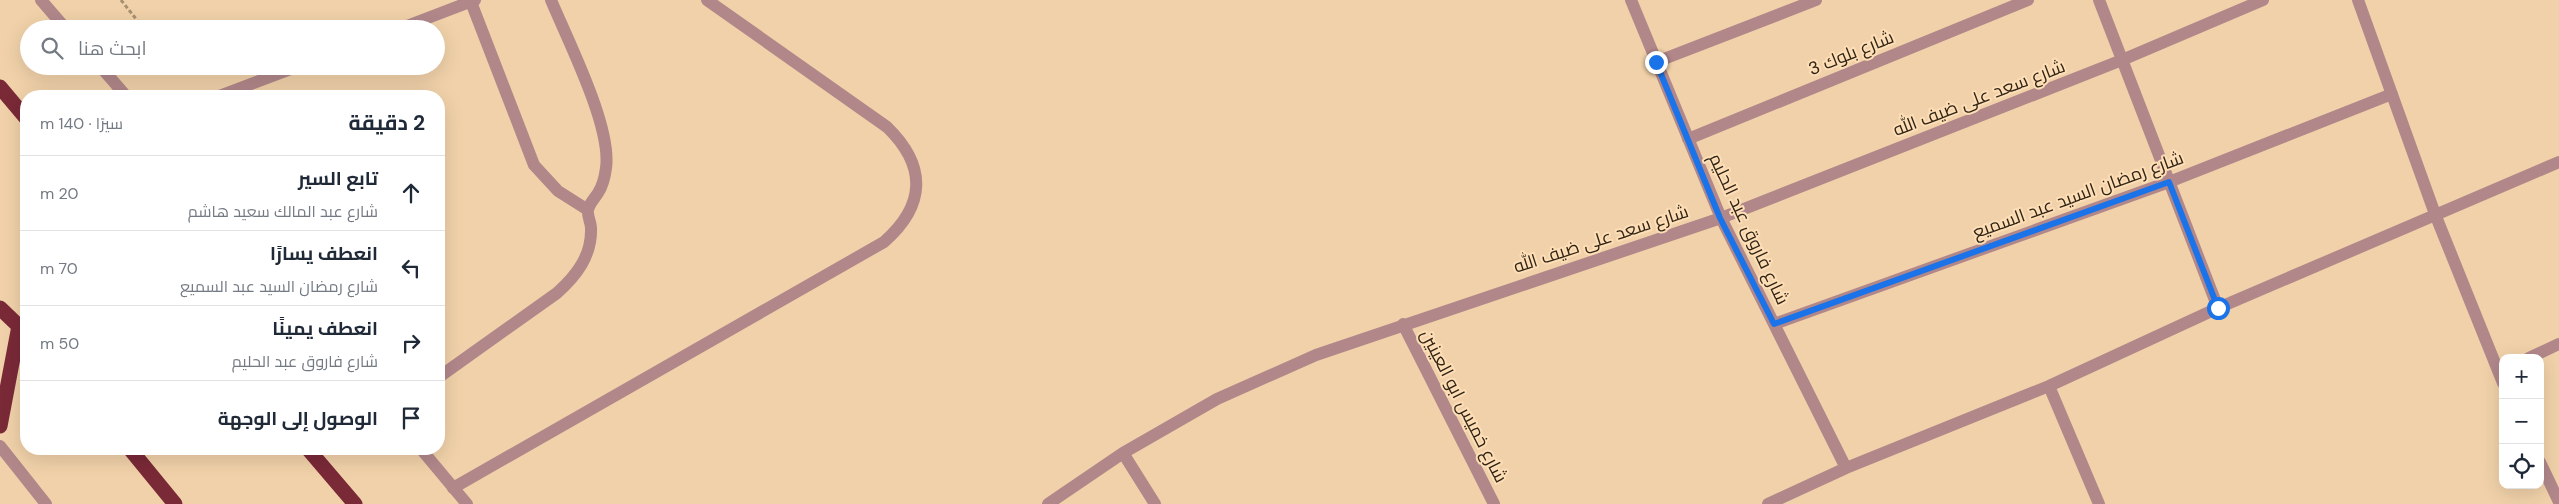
<!DOCTYPE html>
<html lang="ar">
<head>
<meta charset="utf-8">
<style>
	body { margin:0; font-family:"DM Sans",Cairo,sans-serif; background:#f2f2f3; color:#1f2937; direction:rtl }
	.controls { position:absolute; right:15px; bottom:15px; display:grid; overflow:hidden; border-radius:10px; box-shadow:0 5px 20px #0002 }
	.controls button { width:45px; height:45px; display:grid; place-items:center; padding:0; border:0; border-bottom:1px solid #e0e1e3; background:#fff; color:#1f2937; font:25px sans-serif }
	.stop { position:absolute; width:15px; height:15px; margin:-11px; border:4px solid #1a73e8; border-radius:50%; background:#fff }
	.stop.end { background:#1a73e8; border-color:#fff; box-shadow:0 1px 5px #0008 }
	.list { margin:0; padding:0; list-style:none }
	h2 { display:flex; justify-content:space-between; align-items:center; height:65px; margin:0; padding:0 20px; font-size:21px }
	h2 small { font-size:16px; font-weight:400; color:#747a83 }
	.list li { display:grid; grid-template-columns:32px 1fr auto; gap:15px; align-items:center; box-sizing:border-box; height:75px; padding:0 20px; border-top:1px solid #e0e1e3 }
	.list b { display:block; font-size:19px; white-space:nowrap }
	.list p { margin:0; font-size:16px; white-space:nowrap; color:#747a83 }
	.list em { font-size:16px; font-style:normal; color:#747a83 }
	.icon { flex:none; width:28px; height:28px; fill:none; stroke:currentColor; stroke-width:2; stroke-linecap:round; stroke-linejoin:round }
	.map { position:relative; flex:none; width:2559px; height:504px; overflow:hidden; direction:ltr }
	.search { position:absolute; background:#fff; box-shadow:0 5px 20px #0002; left:20px; top:20px; width:425px; height:55px; display:flex; align-items:center; gap:12px; box-sizing:border-box; padding:0 18px; border-radius:28px; color:#747a83; font-size:19px }
	.panel { position:absolute; background:#fff; box-shadow:0 5px 20px #0002; left:20px; top:90px; width:425px; height:365px; border-radius:20px; direction:rtl }
	.map>svg:first-child { display:block }
	.lines { fill:none; stroke-linecap:round; stroke-linejoin:round }
	.path { stroke:#a79071; stroke-width:3; stroke-dasharray:4 2.5; stroke-linecap:butt }
	.service { stroke:#b1878a; stroke-width:12 }
	.minor { stroke:#b1878a; stroke-width:12 }
	.tertiary { stroke:#b1878a; stroke-width:12 }
	.motorway { stroke:#7a2937; stroke-width:15 }
	.route { stroke:#1a73e8; stroke-width:6 }
	.labels { text-anchor:middle; dominant-baseline:central; stroke-width:4; stroke-linejoin:round; paint-order:stroke }
	.street-label { font-size:18px; fill:#302415; stroke:#fddeb6 }
</style>
</head>
<body>
<div class="map">
<svg width="2559" height="504" viewBox="0 0 2559 504">
	<rect width="100%" height="100%" fill="#f0d1a9"/>
	<g class="lines">
		<path class="path" d="M121 0 144 29"/>
		<path class="service" d="M471 2 534 165 558 191 588 210
			M439 377 557 293C576 276 592 256 591 228 591 223 587 215 588 210 589 204 595 198 598 193 602 187 605 176 606 168 612 127 568 41 551 0"/>
		<path class="minor" d="M1631 0 1721 218 1846 468
			M2099 0 2218 308
			M2358 0 2435 214 2503 383
			M399 29 475 0
			M1656 62 1816 0
			M219 96 299 66
			M1688 139 2028 0
			M1403 324 1494 504
			M1774 324 2169 182 2392 94
			M2529 358 2559 344
			M2049 386 2099 504
			M1123 453 1155 504
			M2540 462 2559 502
			M453 488 884 242C926 205 927 166 887 127L707 0
			M1048 504 1123 453 1217 399 1316 355 1721 218 2122 60 2263 0
			M1768 504 1846 468 2049 386 2218 308 2559 162"/>
		<path class="tertiary" d="M41 0 66 29
			M100 66 126 96
			M0 446 46 504
			M421 449 467 504"/>
		<path class="motorway" d="M0 87 26 118
			M0 308 26 333
			M0 426 19 326
			M130 449 175 504
			M308 449 355 504"/>
	</g>
	<g class="lines">
		<path class="route" d="M1656 62 1720 218 1774 324 2169 182 2218 308"/>
	</g>
	<g class="labels">
		<g class="street-label">
			<text transform="translate(1851 53) rotate(-22)">شارع بلوك 3</text>
			<text transform="translate(1979 98) rotate(-21)">شارع سعد على ضيف الله</text>
			<text transform="translate(2078 195) rotate(-20)">شارع رمضان السيد عبد السميع</text>
			<text transform="translate(1749 229) rotate(65)">شارع فاروق عبد الحليم</text>
			<text transform="translate(1601 239) rotate(-18)">شارع سعد على ضيف الله</text>
			<text transform="translate(1464 406) rotate(63)">شارع خميس ابو العينين</text>
		</g>
	</g>
</svg>
<div class="controls">
<button>+</button>
<button>−</button>
<button><svg class="icon" aria-label="locate" viewBox="0 0 24 24"><circle cx="12" cy="12" r="6"/><path d="M12 2v4M12 18v4M2 12h4M18 12h4"/></svg></button>
</div>
<div class="stop" style="left:2218px;top:308px"></div>
<div class="stop end" style="left:1656px;top:62px"></div>
<div class="search"><svg class="icon" aria-label="search" viewBox="0 0 24 24"><circle cx="10" cy="10" r="6"/><path d="M15 15l6 6"/></svg>ابحث هنا</div>
<section class="panel">
<h2>2 دقيقة<small>سيرًا · 140 m</small></h2>
<ul class="list">
<li><svg class="icon" aria-label="ahead" viewBox="0 0 24 24"><path d="M12 20V5M6 11l6-6 6 6"/></svg><div><b>تابع السير</b><p>شارع عبد المالك سعيد هاشم</p></div><em>20 m</em></li>
<li><svg class="icon" aria-label="left" viewBox="0 0 24 24"><path d="M17 20v-9H6M10 6l-5 5 5 5"/></svg><div><b>انعطف يسارًا</b><p>شارع رمضان السيد عبد السميع</p></div><em>70 m</em></li>
<li><svg class="icon" aria-label="right" viewBox="0 0 24 24"><path d="M7 20v-9h11M14 6l5 5-5 5"/></svg><div><b>انعطف يمينًا</b><p>شارع فاروق عبد الحليم</p></div><em>50 m</em></li>
<li><svg class="icon" aria-label="arrive" viewBox="0 0 24 24"><path d="M6 21V4h12l-3 4 3 4H6"/></svg><div><b>الوصول إلى الوجهة</b></div></li>
</ul>
</section>
</div>
</body>
</html>
